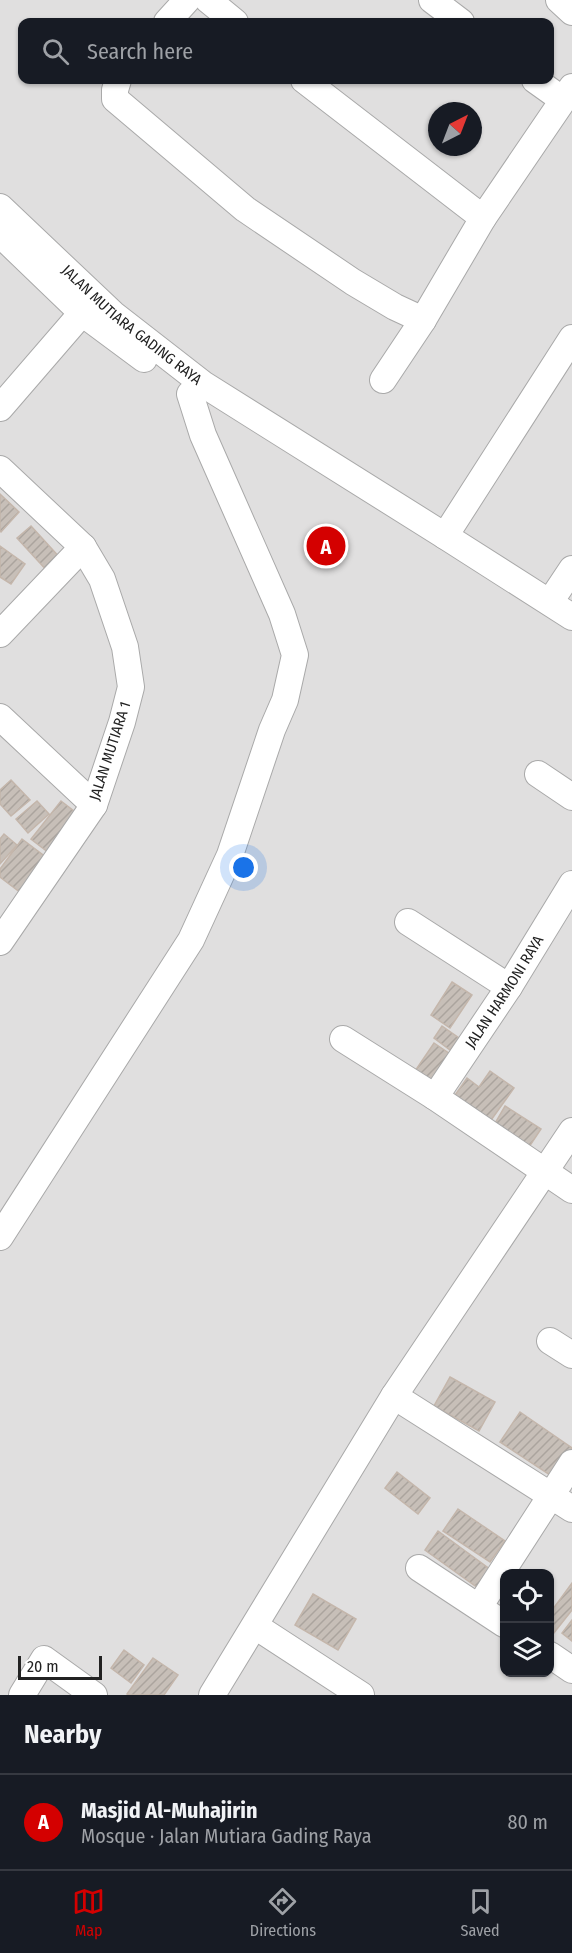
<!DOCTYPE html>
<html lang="en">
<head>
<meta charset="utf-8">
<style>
	body { margin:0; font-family:"Fira Sans Condensed",sans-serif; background:#20242c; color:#f1f3f6 }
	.controls { position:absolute; right:18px; bottom:18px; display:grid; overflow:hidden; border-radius:12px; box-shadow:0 2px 4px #0004 }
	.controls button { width:54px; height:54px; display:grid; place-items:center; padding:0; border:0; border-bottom:2px solid #363941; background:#171b24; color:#f1f3f6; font:30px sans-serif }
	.compass { position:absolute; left:428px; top:102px; width:54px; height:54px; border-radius:50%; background:#171b24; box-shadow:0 2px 4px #0004; rotate:42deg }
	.scale { position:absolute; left:18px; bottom:15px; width:84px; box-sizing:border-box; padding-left:6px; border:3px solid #222; border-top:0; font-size:16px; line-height:21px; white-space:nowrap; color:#222; -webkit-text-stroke:4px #fff; paint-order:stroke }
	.you { position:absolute; left:244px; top:868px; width:21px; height:21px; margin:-15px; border:4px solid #fff; border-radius:50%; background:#1a73e8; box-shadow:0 0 0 9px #1a73e833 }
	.badge { display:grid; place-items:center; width:39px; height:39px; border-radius:50%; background:#d40000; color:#fff; font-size:20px; font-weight:700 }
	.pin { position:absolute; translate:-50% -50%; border:3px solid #fff; box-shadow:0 2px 6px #0006 }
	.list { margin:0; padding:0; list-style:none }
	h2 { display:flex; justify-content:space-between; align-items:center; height:78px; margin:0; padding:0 24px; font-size:26px }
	h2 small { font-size:20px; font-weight:400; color:#9ea1a6 }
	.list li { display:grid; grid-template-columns:39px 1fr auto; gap:18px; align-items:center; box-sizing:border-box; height:96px; padding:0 24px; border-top:2px solid #363941 }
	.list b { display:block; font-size:22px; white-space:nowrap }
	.list p { margin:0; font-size:20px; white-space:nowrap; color:#9ea1a6 }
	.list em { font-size:20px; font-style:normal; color:#9ea1a6 }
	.icon { flex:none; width:33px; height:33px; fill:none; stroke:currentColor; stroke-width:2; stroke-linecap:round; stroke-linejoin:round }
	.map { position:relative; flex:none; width:572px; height:1695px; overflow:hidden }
	.search { position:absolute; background:#171b24; box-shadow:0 2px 4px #0004; left:18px; right:18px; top:18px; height:66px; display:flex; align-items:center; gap:15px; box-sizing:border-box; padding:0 21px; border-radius:12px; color:#9ea1a6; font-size:22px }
	.sheet { height:174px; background:#171b24 }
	nav { display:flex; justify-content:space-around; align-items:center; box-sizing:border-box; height:84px; border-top:2px solid #363941; background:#171b24; font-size:16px; color:#9ea1a6 }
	nav a { display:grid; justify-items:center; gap:3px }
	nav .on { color:#d40000 }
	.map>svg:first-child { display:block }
	.residential { fill:#e0dfdf; fill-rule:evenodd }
	.building { fill:url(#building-hatch); stroke:#c4b6ab; stroke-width:1.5 }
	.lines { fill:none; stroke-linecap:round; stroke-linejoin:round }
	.street-casing { stroke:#a9a9a9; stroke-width:28 }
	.street { stroke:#fff; stroke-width:26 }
	.labels { text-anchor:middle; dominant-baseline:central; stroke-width:5; stroke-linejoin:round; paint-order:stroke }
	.street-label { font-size:15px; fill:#222; stroke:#fff }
</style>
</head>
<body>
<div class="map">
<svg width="572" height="1695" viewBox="0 0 572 1695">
	<defs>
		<pattern id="building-hatch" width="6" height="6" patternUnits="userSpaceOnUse" patternTransform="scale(1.5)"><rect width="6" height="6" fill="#c7bfb8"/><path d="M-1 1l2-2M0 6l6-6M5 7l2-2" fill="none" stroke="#aba49e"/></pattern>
	</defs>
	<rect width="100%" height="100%" fill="#f2efe9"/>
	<path class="residential" d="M0 0H572V1695H0ZM22 22H550V80H22ZM437 111H473V147H437ZM504 1574H550V1672H504Z"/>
	<path class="building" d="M0 494 19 512 1 532 0 531Z
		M31 526 62 560 49 573 17 538Z
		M0 546 25 564 11 584 0 577Z
		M11 780 30 800 11 816 0 804V790Z
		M37 801 49 814 28 833 16 819Z
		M61 801 83 818 53 856 31 839Z
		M4 834 17 845 0 864V839Z
		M22 839 47 858 21 893 0 877V869Z
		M452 982 472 995 450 1028 431 1015Z
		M442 1026 459 1038 450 1050 434 1038Z
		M434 1043 456 1058 436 1086 415 1071Z
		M490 1071 514 1088 489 1123 453 1098 467 1078 479 1087Z
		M505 1106 541 1129 529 1147 494 1125Z
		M450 1377 495 1402 479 1431 434 1406Z
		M520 1412 572 1448 553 1477 500 1442Z
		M397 1472 430 1498 418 1514 385 1488Z
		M458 1509 505 1541 490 1562 443 1531Z
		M438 1531 491 1570 478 1588 425 1550Z
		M572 1583V1610L553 1634 550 1631V1613Z
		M313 1594 356 1619 338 1650 295 1625Z
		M572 1620V1641L562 1633Z
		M124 1650 144 1665 131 1683 111 1668Z
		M153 1658 178 1675 164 1695H129L127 1694Z"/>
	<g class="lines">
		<g class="street-casing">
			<g id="street">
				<path d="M208 0 235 22"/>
				<path d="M432 0 461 22"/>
				<path d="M559 0 572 12"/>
				<path d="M167 22 187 0"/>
				<path d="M118 80 115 90V99L245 209 353 282 395 307 423 320"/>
				<path d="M304 80 483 218 572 87"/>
				<path d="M535 80 563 100"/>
				<path id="s1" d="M0 207 113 314 203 384 445 536 572 617"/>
				<path d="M0 234 82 313 144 359"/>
				<path d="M383 380 423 320 483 218"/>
				<path d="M0 408 82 313"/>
				<path d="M0 469 83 547 102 579 125 647 131 687 122 722 94 805 0 942"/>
				<path d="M445 536 572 338"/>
				<path d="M550 602 572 569"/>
				<path d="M0 634 83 547"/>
				<path d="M0 717 94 805"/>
				<path d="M538 774 572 797"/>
				<path d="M408 922 509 987"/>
				<path d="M343 1039 435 1097 572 1190"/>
				<path id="s2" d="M435 1097 509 987 572 884"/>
				<path d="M0 1237 191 940 230 855 272 730 285 700 295 655 282 614 203 435 190 394"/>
				<path d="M550 1341 572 1355"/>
				<path d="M394 1396 572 1509"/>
				<path d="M419 1568 504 1624"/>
				<path d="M479 1607 572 1463"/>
				<path d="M255 1626 361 1695"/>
				<path d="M550 1655 572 1670"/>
				<path d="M22 1695 44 1659 94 1695"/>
				<path d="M212 1695 394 1396 572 1131"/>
			</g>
		</g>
		<use href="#street" class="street"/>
	</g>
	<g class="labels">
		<g class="street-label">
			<text stroke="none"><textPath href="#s1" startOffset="177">JALAN MUTIARA GADING RAYA</textPath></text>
			<text transform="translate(110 751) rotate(-72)">JALAN MUTIARA 1</text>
			<text stroke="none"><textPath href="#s2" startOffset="126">JALAN HARMONI RAYA</textPath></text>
		</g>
	</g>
</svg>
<div class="controls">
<button><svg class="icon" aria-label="locate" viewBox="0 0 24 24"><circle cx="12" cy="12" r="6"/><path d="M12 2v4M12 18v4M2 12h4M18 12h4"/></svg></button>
<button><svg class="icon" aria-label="layers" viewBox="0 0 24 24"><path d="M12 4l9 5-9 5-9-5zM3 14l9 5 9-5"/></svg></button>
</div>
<svg class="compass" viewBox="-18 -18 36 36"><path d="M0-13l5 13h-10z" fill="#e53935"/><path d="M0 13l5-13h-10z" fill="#9ea1a6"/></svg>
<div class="scale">20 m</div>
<div class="you"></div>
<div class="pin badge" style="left:326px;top:546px">A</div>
<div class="search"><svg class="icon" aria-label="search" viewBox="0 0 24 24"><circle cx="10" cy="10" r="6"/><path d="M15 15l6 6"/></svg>Search here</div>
</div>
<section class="sheet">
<h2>Nearby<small></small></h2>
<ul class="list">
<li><span class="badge">A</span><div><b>Masjid Al-Muhajirin</b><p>Mosque · Jalan Mutiara Gading Raya</p></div><em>80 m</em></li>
</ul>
</section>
<nav>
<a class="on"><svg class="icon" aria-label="map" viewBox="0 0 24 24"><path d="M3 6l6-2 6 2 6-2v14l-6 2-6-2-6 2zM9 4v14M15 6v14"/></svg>Map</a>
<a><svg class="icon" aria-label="directions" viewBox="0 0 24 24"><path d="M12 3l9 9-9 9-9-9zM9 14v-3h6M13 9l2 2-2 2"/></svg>Directions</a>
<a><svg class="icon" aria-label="saved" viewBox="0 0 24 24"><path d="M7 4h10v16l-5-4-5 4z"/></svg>Saved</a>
</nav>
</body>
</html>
